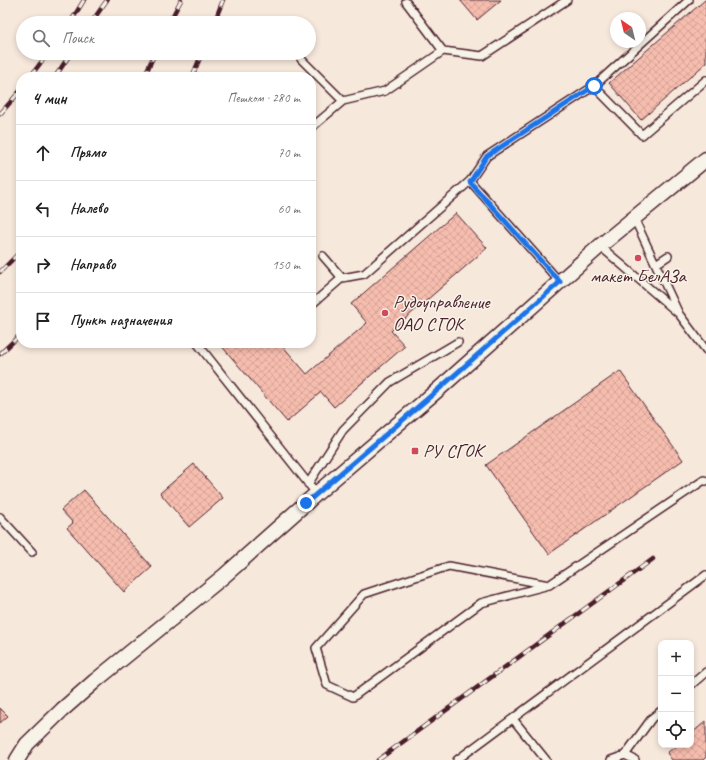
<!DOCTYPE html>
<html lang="ru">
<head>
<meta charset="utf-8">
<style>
	body { margin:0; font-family:Caveat,sans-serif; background:#f6f6f6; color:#222 }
	.controls { position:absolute; right:12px; bottom:12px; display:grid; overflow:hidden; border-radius:8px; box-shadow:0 2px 6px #0003 }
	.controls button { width:36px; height:36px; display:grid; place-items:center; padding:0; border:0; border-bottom:1px solid #e0e0e0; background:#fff; color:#222; font:20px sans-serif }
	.compass { position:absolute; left:610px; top:12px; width:36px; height:36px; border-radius:50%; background:#fff; box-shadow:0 2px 6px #0003; rotate:325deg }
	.stop { position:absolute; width:12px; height:12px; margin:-9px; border:3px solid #1a73e8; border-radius:50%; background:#fff }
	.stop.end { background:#1a73e8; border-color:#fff; box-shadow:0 1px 4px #0008 }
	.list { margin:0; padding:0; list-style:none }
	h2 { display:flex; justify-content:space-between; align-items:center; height:52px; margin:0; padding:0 16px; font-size:17px }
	h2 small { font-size:13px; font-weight:400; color:#767676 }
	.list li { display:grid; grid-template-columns:26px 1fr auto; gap:12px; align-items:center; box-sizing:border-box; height:56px; padding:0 16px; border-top:1px solid #e0e0e0 }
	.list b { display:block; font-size:15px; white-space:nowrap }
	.list em { font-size:13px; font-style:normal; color:#767676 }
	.icon { flex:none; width:22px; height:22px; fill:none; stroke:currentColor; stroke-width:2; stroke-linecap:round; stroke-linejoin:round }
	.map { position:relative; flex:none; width:706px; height:760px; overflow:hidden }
	.search { position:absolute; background:#fff; box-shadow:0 2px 6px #0003; left:16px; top:16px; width:300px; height:44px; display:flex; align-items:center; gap:10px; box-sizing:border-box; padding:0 14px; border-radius:22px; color:#767676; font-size:15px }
	.panel { position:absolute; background:#fff; box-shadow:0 2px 6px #0003; left:16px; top:72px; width:300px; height:276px; border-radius:16px }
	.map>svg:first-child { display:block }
	.building { fill:url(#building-cross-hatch); stroke:#4a1f2b }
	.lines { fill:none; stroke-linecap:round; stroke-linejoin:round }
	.lane-casing { stroke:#4a1f2b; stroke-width:10 }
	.street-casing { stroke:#4a1f2b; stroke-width:17 }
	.lane { stroke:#f7f3e8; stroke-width:7 }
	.street { stroke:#f7f3e8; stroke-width:14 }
	.rail-casing { stroke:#4a1f2b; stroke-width:4.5 }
	.rail { stroke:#f7f3e8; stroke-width:3; stroke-dasharray:9; stroke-linecap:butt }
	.route { stroke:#1a73e8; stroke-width:5 }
	.poi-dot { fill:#d1495b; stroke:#f7f3e8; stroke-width:1.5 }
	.labels { text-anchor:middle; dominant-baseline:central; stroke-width:3; stroke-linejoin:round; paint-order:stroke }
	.poi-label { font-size:19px; fill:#4a1f2b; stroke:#f7f3e8; text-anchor:start }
</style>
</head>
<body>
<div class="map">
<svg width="706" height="760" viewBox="0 0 706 760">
	<defs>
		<pattern id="building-cross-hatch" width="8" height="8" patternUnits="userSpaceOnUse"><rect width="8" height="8" fill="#f6bdae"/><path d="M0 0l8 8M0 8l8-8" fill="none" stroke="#d4a296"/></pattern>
	</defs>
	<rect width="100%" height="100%" fill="#f7e8dc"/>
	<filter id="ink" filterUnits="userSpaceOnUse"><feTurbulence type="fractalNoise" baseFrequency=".025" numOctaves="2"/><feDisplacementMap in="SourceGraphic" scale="8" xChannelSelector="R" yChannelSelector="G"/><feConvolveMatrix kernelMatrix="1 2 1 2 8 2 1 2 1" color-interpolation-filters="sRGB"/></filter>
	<g filter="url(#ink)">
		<path class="building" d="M460 0H501L477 20Z
			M705 0H706V63L641 120 609 83Z
			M456 213 487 248 391 331 405 346 334 407 321 392 287 422 219 343H280L307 374 367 323 351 304Z
			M620 371 683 460 549 554 486 465Z
			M194 464 223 498 189 527 160 493Z
			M84 490 152 567 124 592 67 528 73 523 61 510Z
			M0 708 8 716 0 723Z
			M706 721V757L703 760H672L667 753 677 745H691V734Z"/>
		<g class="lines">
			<g class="lane-casing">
				<path id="lane" d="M406 2 443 51 482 56 567 0
					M301 59 343 101 385 91 443 51
					M594 86 689 0
					M311 128 343 101
					M470 181 487 156 594 86 642 135 706 80
					M634 218 679 314 706 350
					M600 246 678 313
					M323 256 342 278
					M656 264 668 256
					M311 305 342 278 364 274 470 181 560 282
					M197 343 311 487
					M308 484 343 430 390 382 458 342
					M0 517 32 552
					M549 585 449 566 364 594 316 648 327 685 353 697 481 603 549 585 704 480 706 481
					M691 685 706 672
					M513 719 546 760
					M625 755 652 718 661 711
					M457 760 706 575
					M611 760 625 755 635 760"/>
			</g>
			<g class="street-casing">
				<path id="street" d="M17 760 27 744 62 710 95 681 224 576 316 494 440 388 600 246 706 159"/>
			</g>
			<use href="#lane" class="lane"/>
			<use href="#street" class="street"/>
			<g class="rail-casing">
				<path id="rail" d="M70 23 84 0
					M91 23 107 0
					M169 23 181 0
					M214 23 223 0
					M30 77 48 53
					M55 77 71 53
					M144 77 155 53
					M192 77 202 53
					M0 114 21 90
					M0 272 21 251
					M0 354 21 334
					M378 760 653 559"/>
			</g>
			<use href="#rail" class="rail"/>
		</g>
	</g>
	<g class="lines" filter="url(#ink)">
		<path class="route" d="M306 503 440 388 560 282 470 182 487 156 594 86"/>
	</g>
	<g class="poi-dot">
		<circle cx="638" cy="258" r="4"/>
		<circle cx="385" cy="313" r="4"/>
		<rect x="411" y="447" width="8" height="8" rx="2"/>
	</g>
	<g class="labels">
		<g class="poi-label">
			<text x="638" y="276" text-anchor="middle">макет БелАЗа</text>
			<text x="393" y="302">Рудоуправление<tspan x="393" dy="22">ОАО СГОК</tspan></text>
			<text x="423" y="451">РУ СГОК</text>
		</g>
	</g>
</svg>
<div class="controls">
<button>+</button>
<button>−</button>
<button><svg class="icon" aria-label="locate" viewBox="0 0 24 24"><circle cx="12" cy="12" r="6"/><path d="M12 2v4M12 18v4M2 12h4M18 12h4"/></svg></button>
</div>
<svg class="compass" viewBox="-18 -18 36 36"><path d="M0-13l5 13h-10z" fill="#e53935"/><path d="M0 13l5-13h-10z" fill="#767676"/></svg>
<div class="stop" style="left:594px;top:86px"></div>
<div class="stop end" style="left:306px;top:503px"></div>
<div class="search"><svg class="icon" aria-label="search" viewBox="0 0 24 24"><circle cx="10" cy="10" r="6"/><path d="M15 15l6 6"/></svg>Поиск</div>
<section class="panel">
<h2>4 мин<small>Пешком · 280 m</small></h2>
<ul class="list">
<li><svg class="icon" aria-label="ahead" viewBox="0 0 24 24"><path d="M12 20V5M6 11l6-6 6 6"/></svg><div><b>Прямо</b></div><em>70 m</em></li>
<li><svg class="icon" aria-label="left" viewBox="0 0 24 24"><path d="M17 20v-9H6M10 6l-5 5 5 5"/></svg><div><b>Налево</b></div><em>60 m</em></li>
<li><svg class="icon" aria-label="right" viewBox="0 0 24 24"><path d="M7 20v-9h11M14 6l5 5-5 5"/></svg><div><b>Направо</b></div><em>150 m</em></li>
<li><svg class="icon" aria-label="arrive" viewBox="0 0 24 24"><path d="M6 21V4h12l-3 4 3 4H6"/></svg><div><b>Пункт назначения</b></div></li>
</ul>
</section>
</div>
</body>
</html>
